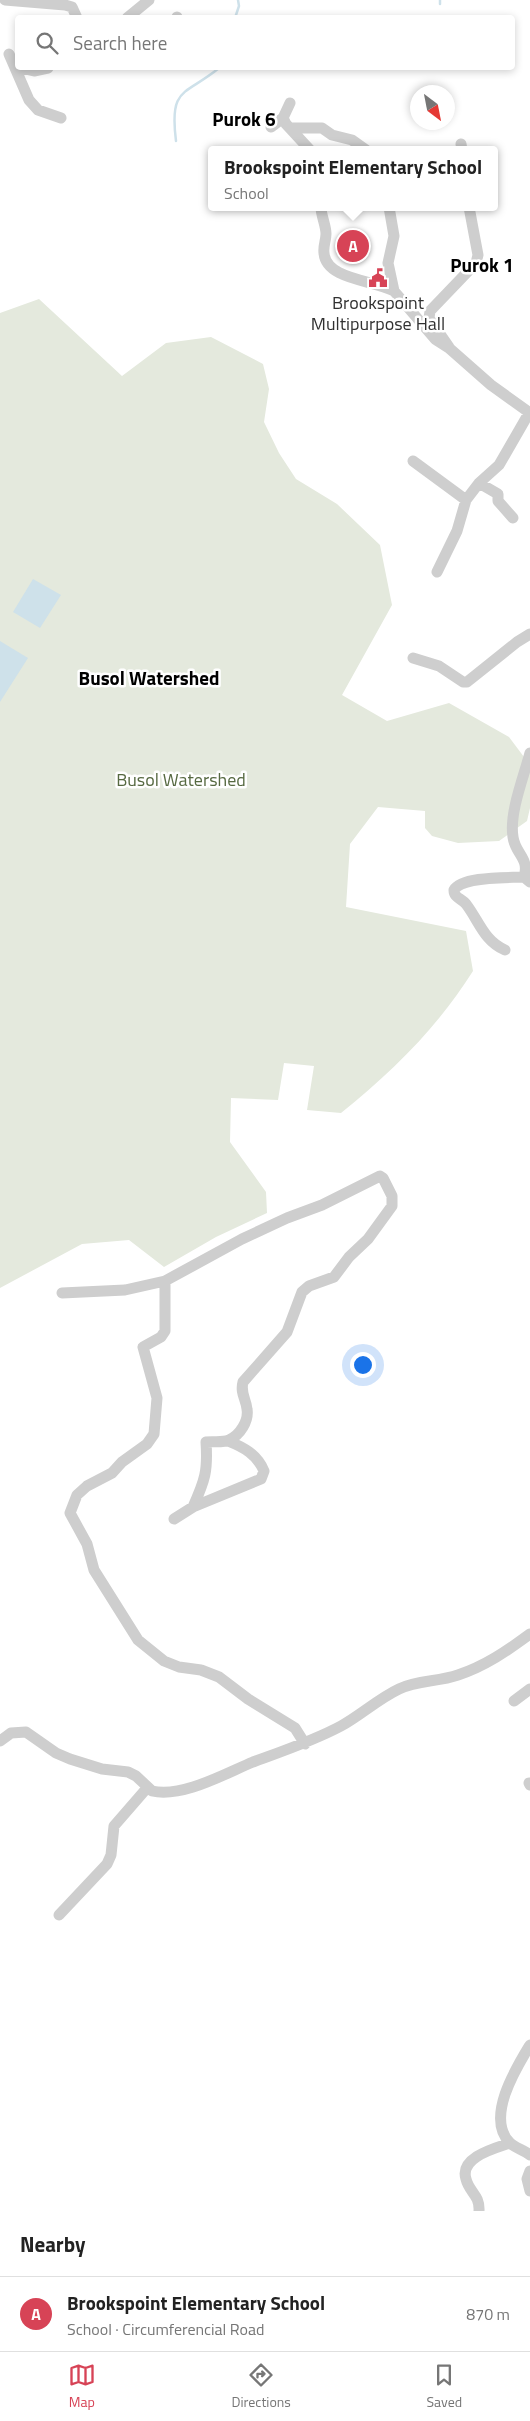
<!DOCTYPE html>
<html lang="en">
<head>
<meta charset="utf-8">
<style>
	body { margin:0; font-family:"Titillium Web",sans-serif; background:#f2f2f2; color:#222 }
	.compass { position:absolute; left:410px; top:85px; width:45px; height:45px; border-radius:50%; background:#fff; box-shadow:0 2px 8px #0003; rotate:148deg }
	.you { position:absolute; left:362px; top:1364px; width:18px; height:18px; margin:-12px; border:4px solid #fff; border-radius:50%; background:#1a73e8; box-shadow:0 0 0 8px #1a73e833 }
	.badge { display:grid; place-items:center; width:32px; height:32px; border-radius:50%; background:#d74356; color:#fff; font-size:16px; font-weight:700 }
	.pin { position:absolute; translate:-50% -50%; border:2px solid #fff; box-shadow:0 1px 5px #0006 }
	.popup { position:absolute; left:208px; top:146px; width:290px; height:65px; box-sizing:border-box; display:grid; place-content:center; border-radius:5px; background:#fff; filter:drop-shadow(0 1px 4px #0005); font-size:16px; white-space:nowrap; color:#767676 }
	.popup b { font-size:19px; color:#222 }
	.popup::after { content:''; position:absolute; left:50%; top:100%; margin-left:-10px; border:10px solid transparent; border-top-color:#fff }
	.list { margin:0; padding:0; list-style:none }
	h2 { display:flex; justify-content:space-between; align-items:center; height:65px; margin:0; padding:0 20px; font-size:21px }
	h2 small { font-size:16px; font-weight:400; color:#767676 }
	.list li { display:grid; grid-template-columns:32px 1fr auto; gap:15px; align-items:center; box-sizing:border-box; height:75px; padding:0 20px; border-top:1px solid #e0e0e0 }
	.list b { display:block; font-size:19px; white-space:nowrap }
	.list p { margin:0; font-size:16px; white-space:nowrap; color:#767676 }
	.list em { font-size:16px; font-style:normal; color:#767676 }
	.icon { flex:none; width:28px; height:28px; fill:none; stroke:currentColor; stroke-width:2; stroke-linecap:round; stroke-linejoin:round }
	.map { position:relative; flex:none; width:530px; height:2211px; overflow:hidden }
	.search { position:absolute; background:#fff; box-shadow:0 2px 8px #0003; left:15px; right:15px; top:15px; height:55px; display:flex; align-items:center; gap:12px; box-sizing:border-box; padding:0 18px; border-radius:5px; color:#767676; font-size:19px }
	.sheet { height:140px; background:#fff }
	nav { display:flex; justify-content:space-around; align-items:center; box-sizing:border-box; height:70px; border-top:1px solid #e0e0e0; background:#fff; font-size:14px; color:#767676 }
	nav a { display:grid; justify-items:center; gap:2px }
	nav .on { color:#d74356 }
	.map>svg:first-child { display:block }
	.green { fill:#e4e9dd }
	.water { fill:#cee1ea }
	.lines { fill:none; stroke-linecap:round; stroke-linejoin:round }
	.stream { stroke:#cee1ea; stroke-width:2.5 }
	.minor { stroke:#cecece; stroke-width:11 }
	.labels { text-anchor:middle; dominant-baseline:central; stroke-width:5; stroke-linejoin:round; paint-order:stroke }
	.poi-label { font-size:18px; fill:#313131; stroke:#fff }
	.park-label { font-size:18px; fill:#566941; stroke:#fff }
	.neighbourhood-label { font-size:19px; font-weight:bold; fill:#000; stroke:#fff }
</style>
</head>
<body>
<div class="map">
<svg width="530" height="2211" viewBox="0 0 530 2211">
	<rect width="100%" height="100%" fill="#fff"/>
	<path class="green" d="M39 299 122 376 166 343 211 337 263 364 269 389 264 422 279 453 296 479 337 504 380 545 392 605 342 695 387 721 449 703 509 737 530 765V808L527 821 499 841 458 843 432 836 425 828V811L378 807 350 844 346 907 466 931 473 971C437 1028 393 1071 341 1113L307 1110 314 1066 284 1063 278 1100 231 1098 230 1142 266 1192 267 1213 216 1237 164 1267 129 1240 82 1244 0 1288V313Z"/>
	<path class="water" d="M33 579 61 595 40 628 13 612Z
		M0 641 28 658 0 702Z"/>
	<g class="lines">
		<path class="stream" d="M440 4V0
			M235 18 239 6 238 0
			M176 141C169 86 185 96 219 68"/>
		<path class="minor" d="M5 0 65 5 72 7 77 18
			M127 18 149 0
			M177 18V17
			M9 54 29 100 38 110 61 118
			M21 68 34 71 48 68
			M290 103 283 118 286 124 310 150
			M271 127 283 118
			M291 128H322L332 135 352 140 366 150
			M461 144 462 150
			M321 207C321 216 326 225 326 234 326 240 323 246 324 253 326 280 374 280 394 291L435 339 449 348 491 385 530 413
			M389 207 394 236 388 263 394 291
			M449 347 429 318 430 311 476 263 478 255 469 207
			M413 461 466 500
			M479 483 498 494V501L513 518
			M437 572 457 531 466 500 479 483 499 465 529 413
			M413 658 439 666 463 682H467L517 642 530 634
			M524 877C530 858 515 854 513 837 509 813 524 776 530 753
			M505 950C484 941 479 921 466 904 461 898 454 898 454 890 462 876 508 878 524 877L530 882
			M62 1293 125 1290 165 1281
			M193 1507C205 1480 208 1471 206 1442 212 1441 223 1443 229 1440 240 1435 249 1421 247 1409 246 1399 240 1393 243 1382L287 1332 302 1292 309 1286 334 1277 349 1257 368 1239 392 1206V1196L383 1178 380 1176 322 1205 287 1218 242 1239 165 1281V1331L161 1337 143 1347 157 1398 154 1434 147 1444 122 1462 112 1473 87 1486 77 1495 70 1513 87 1544 94 1570 138 1640 164 1661 179 1667 201 1670 219 1677 248 1699 295 1728 305 1744
			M174 1519 193 1507 261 1479 264 1471C257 1454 243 1447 228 1441
			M514 1701 530 1689
			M0 1741 11 1733 26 1732 56 1753 70 1759 102 1769 128 1772 136 1776 152 1791C183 1798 226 1773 253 1762 283 1751 313 1741 341 1726 361 1715 378 1699 399 1689 417 1680 438 1682 458 1675 485 1666 507 1651 530 1634
			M529 1783 530 1785
			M59 1915 107 1864 111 1855 114 1826 147 1788
			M530 2045C516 2068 485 2118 510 2143 515 2148 524 2150 530 2155
			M530 2171 527 2179 530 2191
			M479 2211C480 2195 469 2192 466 2179 459 2157 496 2148 510 2143"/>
	</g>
	<defs>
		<g id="civic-bare" transform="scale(1.5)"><path d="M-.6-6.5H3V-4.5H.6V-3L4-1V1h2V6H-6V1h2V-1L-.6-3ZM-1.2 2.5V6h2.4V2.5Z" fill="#d74356" stroke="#fff" stroke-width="2.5" paint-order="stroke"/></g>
	</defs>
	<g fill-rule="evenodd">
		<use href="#civic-bare" x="378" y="278"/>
	</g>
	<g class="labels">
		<g class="poi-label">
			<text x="378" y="302">Brookspoint<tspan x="378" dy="21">Multipurpose Hall</tspan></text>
		</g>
		<g class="park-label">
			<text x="181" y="779">Busol Watershed</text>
		</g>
		<g class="neighbourhood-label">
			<text x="244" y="118">Purok 6</text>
			<text x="482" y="264">Purok 1</text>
			<text x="149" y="677">Busol Watershed</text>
		</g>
	</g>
</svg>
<svg class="compass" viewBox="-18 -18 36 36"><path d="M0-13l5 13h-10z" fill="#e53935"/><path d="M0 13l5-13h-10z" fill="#767676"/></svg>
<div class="you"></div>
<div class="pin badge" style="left:353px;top:246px">A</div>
<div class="popup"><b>Brookspoint Elementary School</b>School</div>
<div class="search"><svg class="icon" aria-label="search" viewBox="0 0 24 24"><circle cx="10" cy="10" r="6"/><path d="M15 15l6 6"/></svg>Search here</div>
</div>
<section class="sheet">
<h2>Nearby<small></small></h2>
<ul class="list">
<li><span class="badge">A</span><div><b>Brookspoint Elementary School</b><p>School · Circumferencial Road</p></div><em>870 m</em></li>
</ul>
</section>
<nav>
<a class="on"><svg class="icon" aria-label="map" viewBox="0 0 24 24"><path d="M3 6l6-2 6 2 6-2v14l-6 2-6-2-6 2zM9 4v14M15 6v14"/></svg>Map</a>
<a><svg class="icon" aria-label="directions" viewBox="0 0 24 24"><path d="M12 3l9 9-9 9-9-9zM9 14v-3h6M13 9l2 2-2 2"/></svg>Directions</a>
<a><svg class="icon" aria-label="saved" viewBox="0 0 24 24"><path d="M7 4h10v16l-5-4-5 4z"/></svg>Saved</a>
</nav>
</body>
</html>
